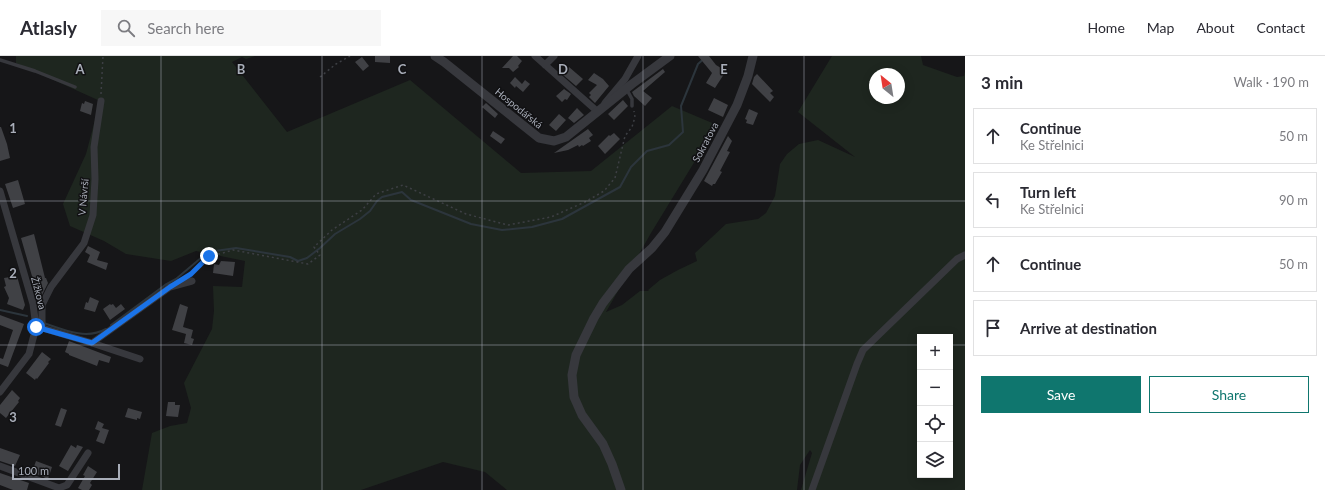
<!DOCTYPE html>
<html lang="en">
<head>
<meta charset="utf-8">
<style>
	body { margin:0; font-family:Lato,sans-serif; background:#f7f7f7; color:#2b2b33 }
	.controls { position:absolute; right:12px; bottom:12px; display:grid; overflow:hidden; border-radius:0px; box-shadow:0 2px 10px #0003 }
	.controls button { width:36px; height:36px; display:grid; place-items:center; padding:0; border:0; border-bottom:1px solid #e1e1e2; background:#fff; color:#2b2b33; font:20px sans-serif }
	.compass { position:absolute; left:869px; top:12px; width:36px; height:36px; border-radius:50%; background:#fff; box-shadow:0 2px 10px #0003; rotate:330deg }
	.scale { position:absolute; left:12px; bottom:10px; width:108px; box-sizing:border-box; padding-left:4px; border:2px solid #a8adb8; border-top:0; font-size:11px; line-height:14px; white-space:nowrap; color:#a8adb8; -webkit-text-stroke:3px #111113; paint-order:stroke }
	.stop { position:absolute; width:12px; height:12px; margin:-9px; border:3px solid #1a73e8; border-radius:50%; background:#fff }
	.stop.end { background:#1a73e8; border-color:#fff; box-shadow:0 1px 4px #0008 }
	.list { margin:0; padding:0; list-style:none }
	h2 { display:flex; justify-content:space-between; align-items:center; height:52px; margin:0; padding:0 16px; font-size:17px }
	h2 small { font-size:13px; font-weight:400; color:#7c7c81 }
	.list li { display:grid; grid-template-columns:26px 1fr auto; gap:12px; align-items:center; box-sizing:border-box; height:56px; margin:0 8px 8px; padding:0 8px; border:1px solid #e1e1e2; border-radius:0px }
	.list b { display:block; font-size:15px; white-space:nowrap }
	.list p { margin:0; font-size:13px; white-space:nowrap; color:#7c7c81 }
	.list em { font-size:13px; font-style:normal; color:#7c7c81 }
	.actions { display:flex; gap:8px; padding:12px 16px }
	.actions a { flex:1; padding:9px 0; border:1px solid #0f766e; border-radius:0px; text-align:center; font-size:14px; color:#0f766e }
	.actions .main { background:#0f766e; color:#fff }
	.icon { flex:none; width:22px; height:22px; fill:none; stroke:currentColor; stroke-width:2; stroke-linecap:round; stroke-linejoin:round }
	.map { position:relative; flex:none; width:965px; height:434px; overflow:hidden }
	header { display:flex; align-items:center; gap:24px; box-sizing:border-box; height:56px; padding:0 20px; background:#fff; border-bottom:1px solid #e1e1e2 }
	header strong { font-size:19px }
	nav { display:flex; gap:22px; margin-inline-start:auto; font-size:14px }
	.search { width:280px; height:36px; background:#f7f7f7; display:flex; align-items:center; gap:10px; box-sizing:border-box; padding:0 14px; border-radius:0px; color:#7c7c81; font-size:15px }
	main { display:flex }
	aside { flex:1; background:#fff }
	.map>svg:first-child { display:block }
	.green { fill:#1e261f; fill-rule:evenodd }
	.lines { fill:none; stroke-linecap:round; stroke-linejoin:round }
	.stream { stroke:#2c353c; stroke-width:2 }
	.building { fill:#404145 }
	.path { stroke:#3d3f44; stroke-width:1.5; stroke-dasharray:2 3; stroke-linecap:butt }
	.service { stroke:#37383d; stroke-width:3.5 }
	.minor { stroke:#37383d; stroke-width:7 }
	.tertiary { stroke:#37383d; stroke-width:9 }
	.route { stroke:#1a73e8; stroke-width:5 }
	.grid { fill:none; stroke:#a8adb8; stroke-width:1; stroke-opacity:0.55 }
	.labels { text-anchor:middle; dominant-baseline:central; stroke-width:3; stroke-linejoin:round; paint-order:stroke }
	.street-label { font-size:10px; fill:#a8adb8; stroke:#111113 }
	.grid-label { font-size:13px; text-anchor:middle; font-weight:bold; fill:#a8adb8; stroke:#111113; stroke-width:3; stroke-linejoin:round; paint-order:stroke }
</style>
</head>
<body>
<header>
<strong>Atlasly</strong>
<div class="search"><svg class="icon" aria-label="search" viewBox="0 0 24 24"><circle cx="10" cy="10" r="6"/><path d="M15 15l6 6"/></svg>Search here</div>
<nav><a>Home</a><a>Map</a><a>About</a><a>Contact</a></nav>
</header>
<main>
<div class="map">
<svg width="965" height="434" viewBox="0 0 965 434">
	<rect width="100%" height="100%" fill="#161618"/>
	<path class="green" d="M16 0H255L246 3 242 1 232 6 287 76 410 24 521 117 591 115 672 50 717 69 651 177 606 256 622 249 640 235H649L648 234 660 224 678 214 697 205 695 197 726 168 758 163 766 157 775 140 780 108 787 98 799 88 818 84 855 101 798 56 832 0H921L923 9 957 21 964 20 965 15V434H801L812 397 810 394 800 409 797 434H507L485 416 443 406 361 434H142L152 377 170 370 187 367 191 352 184 327 212 273 214 255 213 230 242 231 245 205 196 195 171 205 126 198 104 185 70 170 63 148 86 98 100 45 16 7ZM875 18H899V42H875ZM920 281H950V419H920Z"/>
	<g class="lines">
		<path class="stream" d="M0 254 27 260
			M44 267C64 274 86 284 106 273
			M111 269 165 229 176 223 208 196 236 192 290 201 298 205 307 202 320 192 335 178 360 163 370 155 377 145 382 141 402 136 411 144 471 168 502 174 532 171 562 163 620 131 631 111 647 95 669 89 683 76 681 50 698 8 707 0"/>
	</g>
	<path class="building" d="M375 0H390V7L375 6Z
		M513 0H517L522 5 518 10 519 11 513 16 509 12H502Z
		M698 0H709L716 9 726 15 715 32 706 27 712 17Z
		M362 1 369 10 363 15 355 6Z
		M569 11 583 23 576 30 562 18Z
		M663 13 665 16 643 35 652 42 645 50 634 40 632 36Z
		M594 17 603 23 609 30 595 47 589 41 591 39 589 37 597 29 588 24Z
		M757 18 773 35 770 37 774 41 770 46 752 28 754 21Z
		M515 21 522 28 525 24 530 28 523 36 516 30 515 32 510 27Z
		M564 33 571 38 567 44 565 43 562 46 556 40Z
		M714 42 728 49 723 61 708 54Z
		M623 44 628 50 614 64 608 58Z
		M85 45 93 48 91 59 80 55 82 47 84 48Z
		M486 47 498 58 495 62 482 51Z
		M577 52 584 59 574 67 568 62Z
		M749 53 758 57 753 69 746 67 747 64 745 63Z
		M559 58 566 64 556 75 549 69Z
		M0 71H1L7 88 10 102 0 105Z
		M588 73 593 79 589 82 591 85 583 90 582 89 579 91 578 89 568 94 554 97Z
		M493 75 505 83 501 88 490 80Z
		M614 77 620 83 605 98 598 90 609 79 610 80Z
		M728 80 732 85 727 95 730 96 720 115 722 116 715 128H713L712 130 704 125Z
		M18 124 25 148 13 152 5 128Z
		M34 178 45 222H46L48 227 41 241H38L21 182Z
		M88 190 100 196 97 204 108 207 106 214 87 206 90 199 85 196Z
		M221 205 235 206 233 220 213 217 214 208 219 209Z
		M17 220 25 249 23 254 7 248 9 242 4 231 6 230 4 222Z
		M90 241 99 245 95 256 84 253 86 246 88 247Z
		M110 248 111 249 113 248 116 252 121 248 125 253 110 264 103 253Z
		M180 248 188 251 183 271 193 274 191 282 194 283 192 289 184 287 186 278 172 274Z
		M0 259 24 268 8 311 0 308V302L3 303 13 274 0 269Z
		M69 285 111 301 109 307 99 304 97 310 69 299V298L65 296Z
		M42 296 51 303 48 306 49 307 37 323 36 322 35 324 26 317Z
		M12 334 20 342 18 345 19 346 6 362 0 357V349Z
		M168 346H175V349H180L178 361 166 360Z
		M61 352 67 354 61 371 55 369Z
		M128 352 142 356 140 363 137 362V364L125 361Z
		M98 365 104 368 102 372 109 374 104 388 96 385 100 375 95 373Z
		M71 389 76 392 77 389 83 391 68 415 59 410Z
		M0 392 20 399 15 410 0 405Z
		M36 405 52 411 48 423 32 416Z
		M88 410 97 416 90 427 92 429 89 434H82L78 432 85 420 83 419Z
		M0 417 29 427 27 434H13L0 429Z"/>
	<g class="lines">
		<path class="path" d="M320 21 336 8 350 0
			M101 38 103 0
			M190 218 209 201 233 194 308 208 320 199 314 191 332 174 362 154 376 138 403 129 466 158 508 169 551 161 585 146 604 135 615 122 625 80 632 71 635 61 634 55"/>
		<path class="service" d="M0 4 35 15 75 31
			M627 34 632 43V50"/>
		<path class="minor" d="M535 0 598 56
			M545 9 554 0
			M605 47 625 23 638 0
			M0 135 33 248 36 271 29 298 0 336
			M39 271 92 287 140 303
			M42 272V249L51 231 84 187 93 159 95 123 94 91 101 45
			M92 287 170 231 192 225
			M0 410 59 432 67 429 88 397
			M812 434 857 308 863 294 957 203 965 199"/>
		<path class="tertiary" d="M435 0 444 6 539 82 554 85 566 81 632 28 670 0
			M621 434 612 408 603 388 582 359 574 341 572 319 576 299 594 262 603 247 629 213 652 192 665 176 703 114 737 49 748 20 753 0"/>
	</g>
	<g class="lines">
		<path class="route" d="M36 271 92 287 170 231 191 218 209 200"/>
	</g>
	<path class="grid" d="M161 0V434M322 0V434M482 0V434M643 0V434M804 0V434M0 145H965M0 289H920M950 289H965"/>
	<g class="labels">
		<g class="street-label">
			<text transform="translate(519 52) rotate(39)">Hospodářská</text>
			<text transform="translate(705 86) rotate(-62)">Sokratova</text>
			<text transform="translate(83 141) rotate(-85)">V Návrší</text>
			<text transform="translate(39 237) rotate(76)">Žižkova</text>
		</g>
	</g>
	<g class="grid-label">
		<text x="80" y="18">A</text>
		<text x="241" y="18">B</text>
		<text x="402" y="18">C</text>
		<text x="563" y="18">D</text>
		<text x="724" y="18">E</text>
		<text x="13" y="77">1</text>
		<text x="13" y="222">2</text>
		<text x="13" y="366">3</text>
	</g>
</svg>
<div class="controls">
<button>+</button>
<button>−</button>
<button><svg class="icon" aria-label="locate" viewBox="0 0 24 24"><circle cx="12" cy="12" r="6"/><path d="M12 2v4M12 18v4M2 12h4M18 12h4"/></svg></button>
<button><svg class="icon" aria-label="layers" viewBox="0 0 24 24"><path d="M12 4l9 5-9 5-9-5zM3 14l9 5 9-5"/></svg></button>
</div>
<svg class="compass" viewBox="-18 -18 36 36"><path d="M0-13l5 13h-10z" fill="#e53935"/><path d="M0 13l5-13h-10z" fill="#7c7c81"/></svg>
<div class="scale">100 m</div>
<div class="stop" style="left:36px;top:271px"></div>
<div class="stop end" style="left:209px;top:200px"></div>
</div>
<aside>
<h2>3 min<small>Walk · 190 m</small></h2>
<ul class="list">
<li><svg class="icon" aria-label="ahead" viewBox="0 0 24 24"><path d="M12 20V5M6 11l6-6 6 6"/></svg><div><b>Continue</b><p>Ke Střelnici</p></div><em>50 m</em></li>
<li><svg class="icon" aria-label="left" viewBox="0 0 24 24"><path d="M17 20v-9H6M10 6l-5 5 5 5"/></svg><div><b>Turn left</b><p>Ke Střelnici</p></div><em>90 m</em></li>
<li><svg class="icon" aria-label="ahead" viewBox="0 0 24 24"><path d="M12 20V5M6 11l6-6 6 6"/></svg><div><b>Continue</b></div><em>50 m</em></li>
<li><svg class="icon" aria-label="arrive" viewBox="0 0 24 24"><path d="M6 21V4h12l-3 4 3 4H6"/></svg><div><b>Arrive at destination</b></div></li>
</ul>
<div class="actions"><a class="main">Save</a><a>Share</a></div>
</aside>
</main>
</body>
</html>
